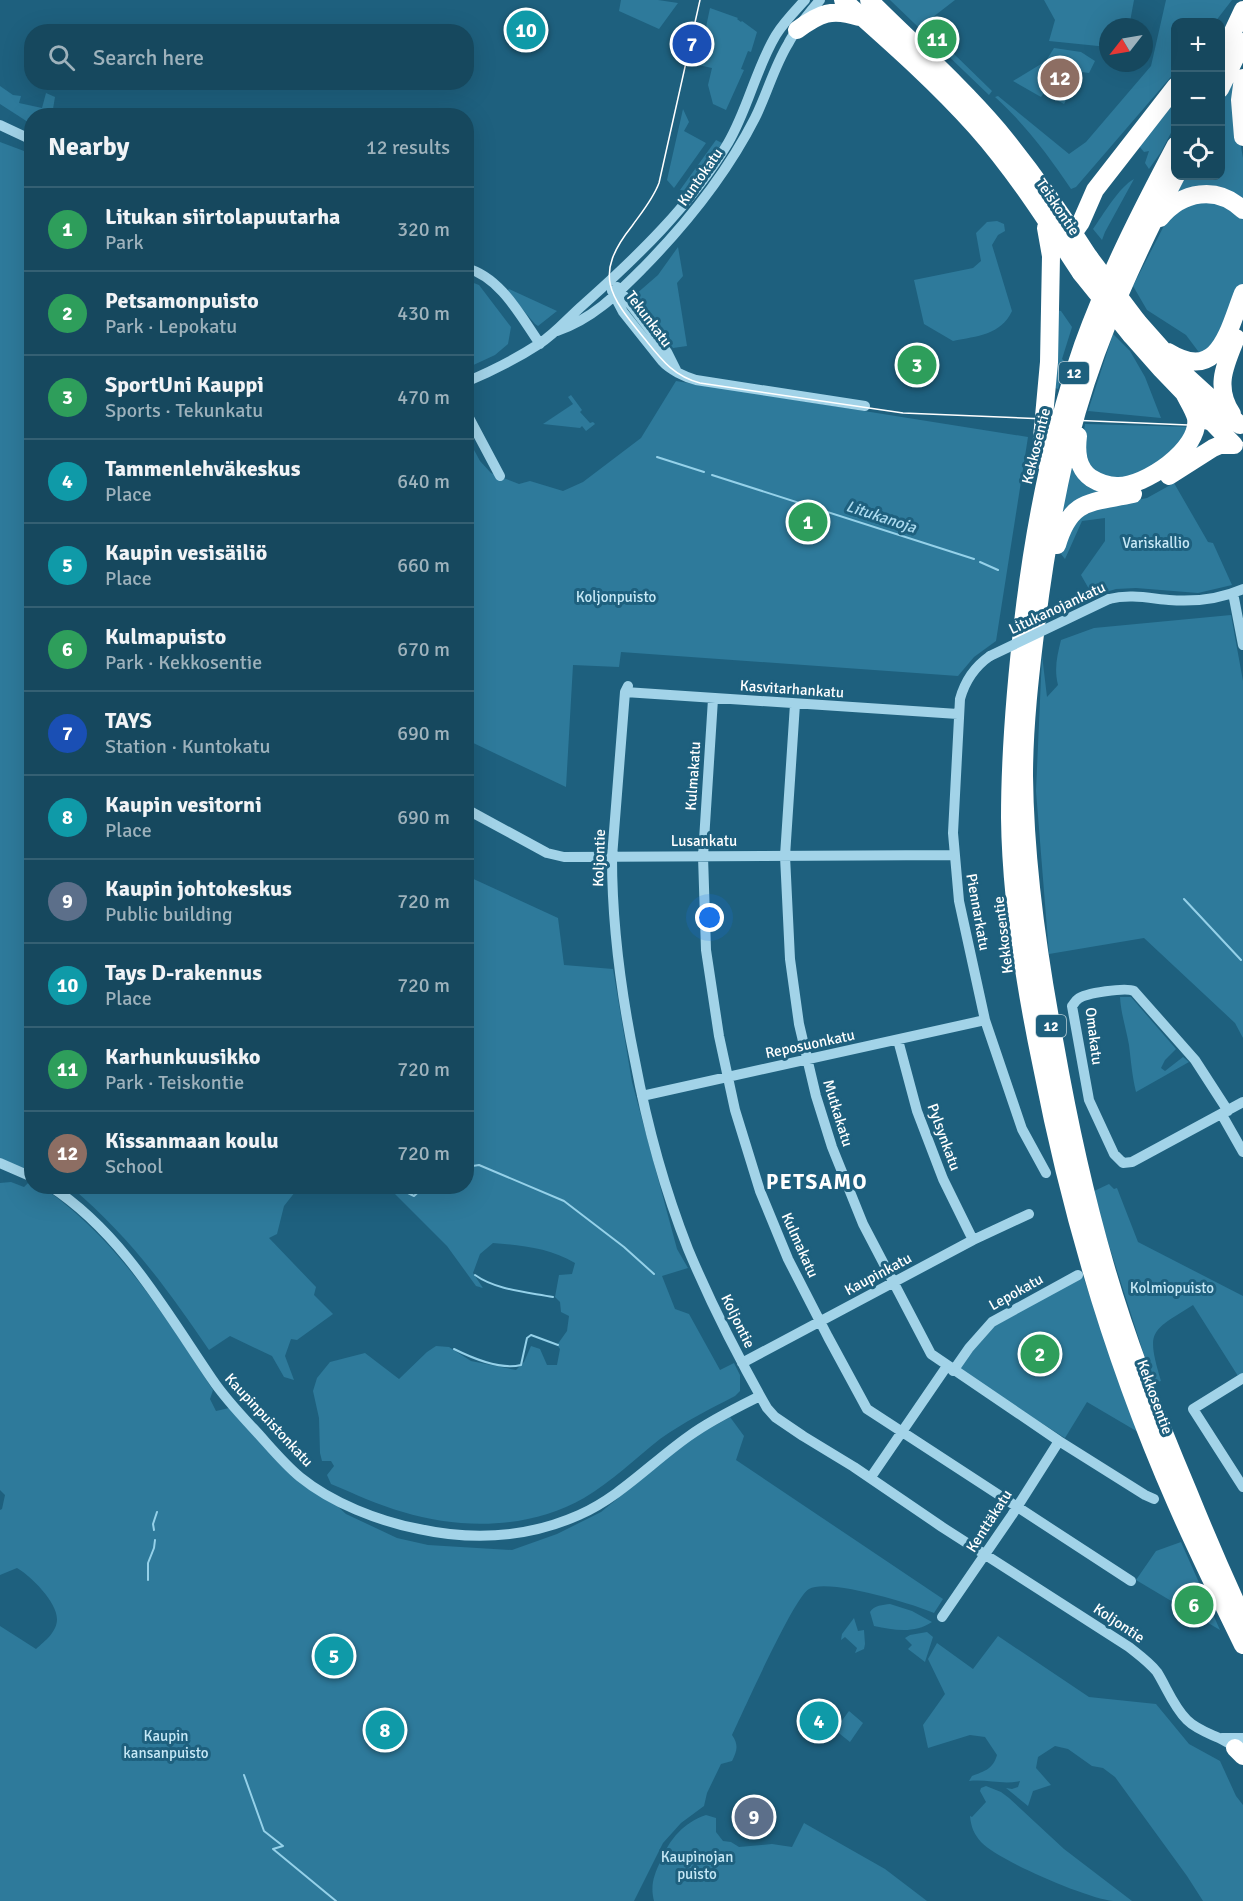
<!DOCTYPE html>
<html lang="en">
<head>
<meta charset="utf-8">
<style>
	body { margin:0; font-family:Signika,sans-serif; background:#1f4f64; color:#f1f3f6 }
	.controls { position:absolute; right:18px; top:18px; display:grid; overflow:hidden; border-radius:12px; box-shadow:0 6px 24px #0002 }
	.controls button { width:54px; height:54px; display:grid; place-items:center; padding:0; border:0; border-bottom:2px solid #356073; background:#16485e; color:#f1f3f6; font:30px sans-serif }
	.compass { position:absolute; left:1099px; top:18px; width:54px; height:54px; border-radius:50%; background:#16485e; box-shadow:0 6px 24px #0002; rotate:239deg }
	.you { position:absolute; left:710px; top:918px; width:21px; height:21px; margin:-15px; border:4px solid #fff; border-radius:50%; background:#1a73e8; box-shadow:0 0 0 9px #1a73e833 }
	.badge { display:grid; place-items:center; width:39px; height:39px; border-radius:50%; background:#90b9f0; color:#fff; font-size:20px; font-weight:700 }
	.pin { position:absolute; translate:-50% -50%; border:3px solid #fff; box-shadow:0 2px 6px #0006 }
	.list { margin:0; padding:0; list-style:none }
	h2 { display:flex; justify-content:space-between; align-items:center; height:78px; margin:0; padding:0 24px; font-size:26px }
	h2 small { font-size:20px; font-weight:400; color:#9eb2bc }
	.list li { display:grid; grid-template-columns:39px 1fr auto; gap:18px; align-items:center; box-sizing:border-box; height:84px; padding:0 24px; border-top:2px solid #356073 }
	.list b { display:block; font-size:22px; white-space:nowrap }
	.list p { margin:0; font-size:20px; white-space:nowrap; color:#9eb2bc }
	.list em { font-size:20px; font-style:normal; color:#9eb2bc }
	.icon { flex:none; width:33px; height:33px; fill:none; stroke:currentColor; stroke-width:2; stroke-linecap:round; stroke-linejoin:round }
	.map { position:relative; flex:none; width:1243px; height:1901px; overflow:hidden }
	.search { position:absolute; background:#16485e; box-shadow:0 6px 24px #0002; left:24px; top:24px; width:450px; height:66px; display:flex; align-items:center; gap:15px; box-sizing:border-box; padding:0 21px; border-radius:24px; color:#9eb2bc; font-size:22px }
	.panel { position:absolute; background:#16485e; box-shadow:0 6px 24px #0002; left:24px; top:108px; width:450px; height:1086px; border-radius:24px }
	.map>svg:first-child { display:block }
	.green { fill:#2e7a9b }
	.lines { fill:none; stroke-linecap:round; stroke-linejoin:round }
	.stream { stroke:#95d1e9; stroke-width:2 }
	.minor { stroke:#a2d3e8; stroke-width:10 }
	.highway { stroke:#fff; stroke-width:18 }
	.tram { stroke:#fff; stroke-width:1.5 }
	.minor-bridge { stroke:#a2d3e8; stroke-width:10 }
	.highway-bridge { stroke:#fff; stroke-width:18 }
	.labels { text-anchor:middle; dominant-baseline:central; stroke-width:6; stroke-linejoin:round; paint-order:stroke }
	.shield { fill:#1e607e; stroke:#bccfd8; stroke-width:1.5 }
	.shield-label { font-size:14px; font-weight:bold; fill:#fff }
	.street-label { font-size:15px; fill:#fff; stroke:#1e607e }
	.park-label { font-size:15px; fill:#c6e8f6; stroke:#1e607e }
	.water-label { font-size:16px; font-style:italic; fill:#addcf0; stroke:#1e607e }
	.district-label { font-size:21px; font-weight:bold; letter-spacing:1.5px; fill:#fff; stroke:#1e607e }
</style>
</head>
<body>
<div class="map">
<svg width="1243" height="1901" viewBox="0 0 1243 1901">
	<rect width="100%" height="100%" fill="#1e607e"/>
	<path class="green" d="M621 0H658L678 3 659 29 619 11Z
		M890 0H955L933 17 954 54 992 91 989 95Z
		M1044 0H1134L1129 27H1108V47L1049 41 1055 20Z
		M1166 0H1232L1215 22H1176L1175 72 1076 187 1071 189C1049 156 1025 124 995 97L998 96 1069 154 1086 142 1151 66Z
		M710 8 738 18 737 19 741 22 742 21 757 32 751 52 748 51 741 69 744 70 726 110 713 104 708 85 712 68 698 65Z
		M1054 48 1081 52 1095 61 1089 73 1082 72 1064 104 1044 93 1041 97 1013 81 1046 61Z
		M1237 70 1238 130 1243 158V201L1169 203 1183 176H1220L1221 103Z
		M0 86 13 95 21 96 19 103 42 108 46 93 55 97 52 115 32 116 31 124 0 104Z
		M1175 93V125L1161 152 1149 169 1145 163 1149 151 1144 152 1139 146Z
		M683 109 689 122 684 131 706 143 674 188 667 180Z
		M716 140 722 143 689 191 680 190Z
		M0 142 32 154 31 1172 0 1159Z
		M1134 179 1105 232 1102 240 1093 229C1103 215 1119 187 1134 179Z
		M1214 199 1243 217V283L1217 346 1201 355 1186 335 1147 310 1133 286 1169 216 1179 207Z
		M997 221 1004 224 1005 231 998 235 992 245 1012 311C1001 335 977 336 953 341L924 324 914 280 973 268 981 261 976 233 987 222Z
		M678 247 683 276 677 283 687 346 673 348 635 295 658 275Z
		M466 280 479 285 511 327 508 344 495 355 467 368Z
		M509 289 557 311 538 326 535 324 507 291Z
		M1055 310 1061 311 1072 327 1062 359 1066 363 1058 389 1055 388Z
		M1113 334 1130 351 1145 377 1161 418 1088 411Z
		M676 381 1028 437 996 641 974 657 958 676 621 652 619 667 573 665 566 787 467 740V437L480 461 491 473 519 484 530 481 563 491 583 482 641 438Z
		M571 395 582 410 580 412 590 423 593 422 595 424 586 431 582 426 580 428 543 424 573 404 568 397Z
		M1085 424 1192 427 1188 435 1147 472 1113 481 1089 468 1082 443Z
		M1194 439 1201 448 1163 475 1138 489 1094 498 1062 511 1071 466 1075 465C1104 517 1172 475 1194 439Z
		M1174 483 1208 542 1213 543 1232 585 1198 593 1136 588 1116 589 1093 596 1081 575 1105 541V518L1082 521 1065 559 1061 554 1076 519 1100 508 1147 498Z
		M1231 615 1243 681V1038L1235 1023 1144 938 1049 954 1036 791 1042 655 1047 697 1058 685C1054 669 1057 656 1061 640L1094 628Z
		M467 876 558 918 564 965 613 969 632 1082 677 1249 688 1268 662 1276 675 1309 689 1314 720 1370 734 1363 740 1375V1391L735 1396C710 1409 684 1422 660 1439 635 1459 612 1481 584 1498 530 1529 462 1530 403 1512 378 1505 355 1494 331 1484L327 1475 334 1466 331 1461H322L320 1453 319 1418 313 1391 317 1378 330 1362 365 1353 399 1379 427 1352 436 1346 449 1347 471 1361 516 1370 524 1362 531 1346 540 1349 547 1365H557L560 1349 557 1345 567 1331 569 1316 561 1312 560 1302 555 1297 559 1275 572 1274 575 1263C550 1248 521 1245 493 1243L480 1254 473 1273 483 1288 476 1286 447 1246 388 1187 466 1186Z
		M1120 997H1131L1176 1049 1165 1060 1161 1068 1165 1071 1183 1057 1189 1062 1136 1092C1132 1075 1131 1061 1129 1045 1126 1028 1121 1014 1120 997Z
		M11 1182 24 1187 29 1182 31 1183 32 1186C46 1187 60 1200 71 1209 130 1259 171 1326 213 1390L210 1399 216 1411 229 1408 346 1514 397 1538 428 1545 512 1550 557 1534 601 1512 691 1439 730 1417 744 1436 736 1460 943 1599 934 1613C913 1604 828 1578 809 1589 794 1597 743 1712 732 1735 739 1745 737 1751 732 1761L721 1764 707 1793 704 1806 681 1823 663 1843 634 1901H0V1626L36 1649C45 1641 57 1632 57 1619 57 1602 31 1576 17 1568L0 1575V1510L2 1509 5 1495 0 1490V1183Z
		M1109 1184 1114 1189 1117 1188 1138 1242 1243 1296V1373L1238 1376 1193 1305C1150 1332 1146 1330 1161 1381L1153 1383 1092 1192Z
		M71 1187H299L284 1206 277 1234 269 1238 316 1287 314 1295 333 1314 297 1340 291 1339 285 1356 294 1380 284 1377 272 1356 230 1336 209 1350C166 1287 129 1236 71 1187Z
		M1083 1276 1138 1432 1087 1402 1065 1438 957 1369 995 1326Z
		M1181 1542 1220 1630 1136 1580 1156 1551Z
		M890 1604 912 1611 932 1622C914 1634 894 1630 874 1626L870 1612C874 1605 883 1605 890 1604Z
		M854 1618 858 1631 864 1630 865 1644 864 1649 855 1653 857 1648 845 1637 841 1640 842 1634Z
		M927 1632 933 1637 925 1662 908 1649 912 1645 905 1638 910 1635Z
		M998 1636 1089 1697 1156 1704 1189 1744 1220 1761 1236 1796 1243 1805V1901H1203L1187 1876 1115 1777 1103 1768 1092 1766 1068 1749 1055 1746 1038 1757 1036 1768 1051 1785 1033 1791 1028 1806 1006 1788 1012 1789 1018 1787 1020 1781C1003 1785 987 1779 969 1781L972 1776C985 1771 993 1769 997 1755L985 1737 970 1735 928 1748 923 1725 945 1694 928 1659 937 1643 973 1669Z
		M849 1711 863 1723 850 1742 835 1730Z
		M986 1786 1001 1792 1009 1798 1064 1849 1132 1901C1126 1901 1119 1901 1113 1901 1086 1898 999 1861 981 1842 974 1834 971 1827 970 1816L972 1817 986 1802 980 1791 981 1788Z
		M706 1815 716 1818V1832L723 1841 731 1842 739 1847 772 1844 792 1847 804 1823 885 1869 927 1901H654C650 1885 654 1875 661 1860 670 1839 683 1823 706 1815Z"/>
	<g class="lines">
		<path class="stream" d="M657 457 704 472
			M712 475 974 559
			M980 562 998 570
			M1184 899 1241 960
			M466 1167 479 1165 564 1201 624 1247 654 1274
			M400 1189 414 1196 425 1186
			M475 1275C496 1290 527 1292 553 1297
			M454 1349C472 1358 501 1370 521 1365L527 1338 531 1335 558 1345
			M154 1530 153 1524 157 1512
			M148 1580V1563L154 1548 155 1540
			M244 1775 264 1831 283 1846 273 1849 336 1901"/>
		<path class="minor" d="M0 125 32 140
			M466 268C501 277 521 317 540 344
			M617 287 667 352 676 370
			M612 291 623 312 662 361C670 370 685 377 696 380L865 406
			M557 331C593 319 617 294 644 267 688 222 726 175 755 118 767 94 774 67 788 44 796 28 809 13 820 0
			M466 382C492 371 516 359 539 344 556 333 568 318 583 305 637 257 691 205 728 143 748 109 756 68 776 35 784 22 795 11 805 0
			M466 412 500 476
			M1233 593 1243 645
			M1109 599C1129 594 1148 598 1169 600 1194 602 1220 599 1243 589
			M990 656C974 667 965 681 960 699L953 833 959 901 985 1020 1022 1129 1046 1173
			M628 686 625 692 612 857C612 926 621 993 635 1061 647 1125 664 1188 688 1249 711 1304 738 1357 767 1408L775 1417 803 1436 854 1467 942 1527 1129 1647C1139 1655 1149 1662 1157 1672 1167 1688 1173 1706 1187 1720 1196 1729 1208 1733 1219 1738 1226 1741 1232 1747 1240 1748
			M625 692 958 714
			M713 699 703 856 706 950 719 1036 735 1110 760 1191 788 1259 828 1337 867 1409 1131 1581
			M795 704 785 856 790 959 799 1024 816 1096 832 1147 863 1224 931 1354 1059 1441 1145 1495 1154 1499
			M466 809 547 853 564 857 954 855
			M898 1040 917 1111 943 1179 973 1240
			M642 1096 985 1020
			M1228 1111 1195 1060 1134 991C1126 987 1085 993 1078 999 1075 1001 1074 1004 1072 1006L1089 1100 1114 1154 1123 1163 1132 1162 1243 1102
			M1222 1115 1243 1152
			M0 1163 32 1177
			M50 1186C122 1233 165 1310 212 1379 224 1397 238 1412 253 1428 268 1444 282 1462 300 1477 332 1503 378 1521 419 1529 474 1541 527 1538 579 1515 620 1497 652 1462 689 1436 711 1420 736 1408 760 1396
			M742 1363 973 1240 1029 1214
			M953 1371 969 1348 992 1322 1078 1275
			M1243 1378 1193 1409 1243 1487
			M871 1477 947 1366
			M942 1617 1012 1515 1059 1441
			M1222 1738H1243"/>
		<path class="highway" d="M843 0C889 41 935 81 976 127 1016 172 1048 223 1081 273
			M869 0C912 43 959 84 998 130 1031 170 1061 213 1089 257
			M797 30C820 13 832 8 859 17
			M1220 59 1243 10
			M1243 78 1240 100 1243 137
			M1220 89 1243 42
			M1176 145C1141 211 1108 276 1083 345 1053 432 1035 522 1024 614 1016 682 1010 750 1010 818 1011 901 1025 986 1042 1067 1071 1216 1115 1364 1176 1503 1197 1551 1220 1598 1243 1645
			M1176 176C1137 252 1101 329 1077 411 1057 481 1045 554 1036 626 1030 675 1024 726 1024 776 1025 867 1038 956 1055 1045 1068 1119 1084 1193 1105 1265 1127 1342 1157 1418 1188 1491 1205 1533 1223 1575 1242 1616
			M1160 218C1182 191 1217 185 1243 210
			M1067 242 1081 222 1095 190 1176 86
			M1137 321 1184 374 1240 425
			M1131 335 1161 369 1234 445
			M1168 352C1219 383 1228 331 1243 293
			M1232 414C1214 387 1225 365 1236 338
			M1078 436C1076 452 1077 468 1091 478 1099 483 1108 486 1117 486 1144 487 1201 449 1196 418 1194 410 1188 401 1184 393
			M1040 460 1049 362 1051 256 1046 228
			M1169 476 1213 448 1220 445H1234
			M1057 545C1071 498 1091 503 1133 494
			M1235 1748 1243 1756"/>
		<path class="tram" d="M700 0 659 183C653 199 642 212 632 226 593 275 609 295 644 338 661 359 673 376 700 383L903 413 1188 425 1217 431 1243 443"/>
		<path class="minor-bridge" d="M990 656 1109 599"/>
		<path class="highway-bridge" d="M1089 257 1137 321
			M1081 273 1131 335"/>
	</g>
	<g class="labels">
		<g class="shield">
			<rect x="1059" y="362" width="30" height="22" rx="4.5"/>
			<rect x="1036" y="1015" width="30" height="22" rx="4.5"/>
		</g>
		<g class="shield-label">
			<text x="1074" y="373">12</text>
			<text x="1051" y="1026">12</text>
		</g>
		<g class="street-label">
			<text transform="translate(700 177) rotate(-55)">Kuntokatu</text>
			<text transform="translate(1058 207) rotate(56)">Teiskontie</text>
			<text transform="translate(649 319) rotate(53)">Tekunkatu</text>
			<text transform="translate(1036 446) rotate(-76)">Kekkosentie</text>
			<text transform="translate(1057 608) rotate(-25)">Litukanojankatu</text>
			<text transform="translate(792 689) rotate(4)">Kasvitarhankatu</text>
			<text transform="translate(693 776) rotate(-86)">Kulmakatu</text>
			<text x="704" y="841">Lusankatu</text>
			<text transform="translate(599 858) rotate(-88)">Koljontie</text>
			<text transform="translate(978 912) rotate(80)">Piennarkatu</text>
			<text transform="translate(1003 935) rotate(-97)">Kekkosentie</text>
			<text transform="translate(1094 1036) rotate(83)">Omakatu</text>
			<text transform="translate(810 1044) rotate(-12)">Reposuonkatu</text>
			<text transform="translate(838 1113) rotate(73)">Mutkakatu</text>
			<text transform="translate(944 1137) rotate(70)">Pylsynkatu</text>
			<text transform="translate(800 1245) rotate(66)">Kulmakatu</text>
			<text transform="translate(878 1274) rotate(-28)">Kaupinkatu</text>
			<text transform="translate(1016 1292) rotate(-29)">Lepokatu</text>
			<text transform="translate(738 1321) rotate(64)">Koljontie</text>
			<text transform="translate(1155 1397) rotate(70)">Kekkosentie</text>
			<text transform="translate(269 1420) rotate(47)">Kaupinpuistonkatu</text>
			<text transform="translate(989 1521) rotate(-57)">Kenttäkatu</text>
			<text transform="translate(1119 1623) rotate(34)">Koljontie</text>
		</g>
		<g class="park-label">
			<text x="1156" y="543">Variskallio</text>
			<text x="616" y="597">Koljonpuisto</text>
			<text x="1172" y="1288">Kolmiopuisto</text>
			<text x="166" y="1736">Kaupin<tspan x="166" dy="17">kansanpuisto</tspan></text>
			<text x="697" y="1857">Kaupinojan<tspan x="697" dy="17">puisto</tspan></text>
		</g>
		<g class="water-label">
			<text transform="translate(881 517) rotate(18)">Litukanoja</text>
		</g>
		<g class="district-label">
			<text x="817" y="1182">PETSAMO</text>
		</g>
	</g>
</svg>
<div class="controls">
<button>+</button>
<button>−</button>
<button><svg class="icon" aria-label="locate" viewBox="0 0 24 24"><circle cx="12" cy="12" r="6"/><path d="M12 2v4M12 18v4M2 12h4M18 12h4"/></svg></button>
</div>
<svg class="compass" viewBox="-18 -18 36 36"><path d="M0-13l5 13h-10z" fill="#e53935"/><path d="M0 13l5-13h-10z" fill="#9eb2bc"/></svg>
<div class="you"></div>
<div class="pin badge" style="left:808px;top:522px;background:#2e9e5b">1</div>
<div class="pin badge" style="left:1040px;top:1354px;background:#2e9e5b">2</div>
<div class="pin badge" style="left:917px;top:365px;background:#2e9e5b">3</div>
<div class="pin badge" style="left:819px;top:1721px;background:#0f9aa8">4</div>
<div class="pin badge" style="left:334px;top:1656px;background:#0f9aa8">5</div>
<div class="pin badge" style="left:1194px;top:1605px;background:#2e9e5b">6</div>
<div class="pin badge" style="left:692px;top:44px;background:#1a4fb4">7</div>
<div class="pin badge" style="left:385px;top:1730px;background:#0f9aa8">8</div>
<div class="pin badge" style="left:754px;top:1817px;background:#5c6f8a">9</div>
<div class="pin badge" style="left:526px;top:30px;background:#0f9aa8">10</div>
<div class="pin badge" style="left:937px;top:39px;background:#2e9e5b">11</div>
<div class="pin badge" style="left:1060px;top:78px;background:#8d6e63">12</div>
<div class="search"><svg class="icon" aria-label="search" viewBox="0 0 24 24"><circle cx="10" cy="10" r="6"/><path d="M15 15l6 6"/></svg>Search here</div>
<section class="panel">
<h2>Nearby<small>12 results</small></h2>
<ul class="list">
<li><span class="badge" style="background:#2e9e5b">1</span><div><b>Litukan siirtolapuutarha</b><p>Park</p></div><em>320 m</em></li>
<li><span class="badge" style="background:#2e9e5b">2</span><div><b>Petsamonpuisto</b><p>Park · Lepokatu</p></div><em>430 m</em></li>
<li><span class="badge" style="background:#2e9e5b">3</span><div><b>SportUni Kauppi</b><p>Sports · Tekunkatu</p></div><em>470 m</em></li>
<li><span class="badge" style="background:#0f9aa8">4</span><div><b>Tammenlehväkeskus</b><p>Place</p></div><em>640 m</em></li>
<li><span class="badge" style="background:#0f9aa8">5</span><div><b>Kaupin vesisäiliö</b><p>Place</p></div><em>660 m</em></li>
<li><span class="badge" style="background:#2e9e5b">6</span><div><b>Kulmapuisto</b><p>Park · Kekkosentie</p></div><em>670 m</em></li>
<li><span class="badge" style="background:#1a4fb4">7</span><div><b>TAYS</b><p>Station · Kuntokatu</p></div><em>690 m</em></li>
<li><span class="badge" style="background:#0f9aa8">8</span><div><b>Kaupin vesitorni</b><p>Place</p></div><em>690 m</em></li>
<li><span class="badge" style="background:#5c6f8a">9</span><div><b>Kaupin johtokeskus</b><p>Public building</p></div><em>720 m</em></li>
<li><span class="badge" style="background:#0f9aa8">10</span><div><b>Tays D-rakennus</b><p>Place</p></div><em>720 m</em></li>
<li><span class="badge" style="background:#2e9e5b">11</span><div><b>Karhunkuusikko</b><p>Park · Teiskontie</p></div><em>720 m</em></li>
<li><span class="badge" style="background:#8d6e63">12</span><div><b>Kissanmaan koulu</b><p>School</p></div><em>720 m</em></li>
</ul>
</section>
</div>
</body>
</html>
